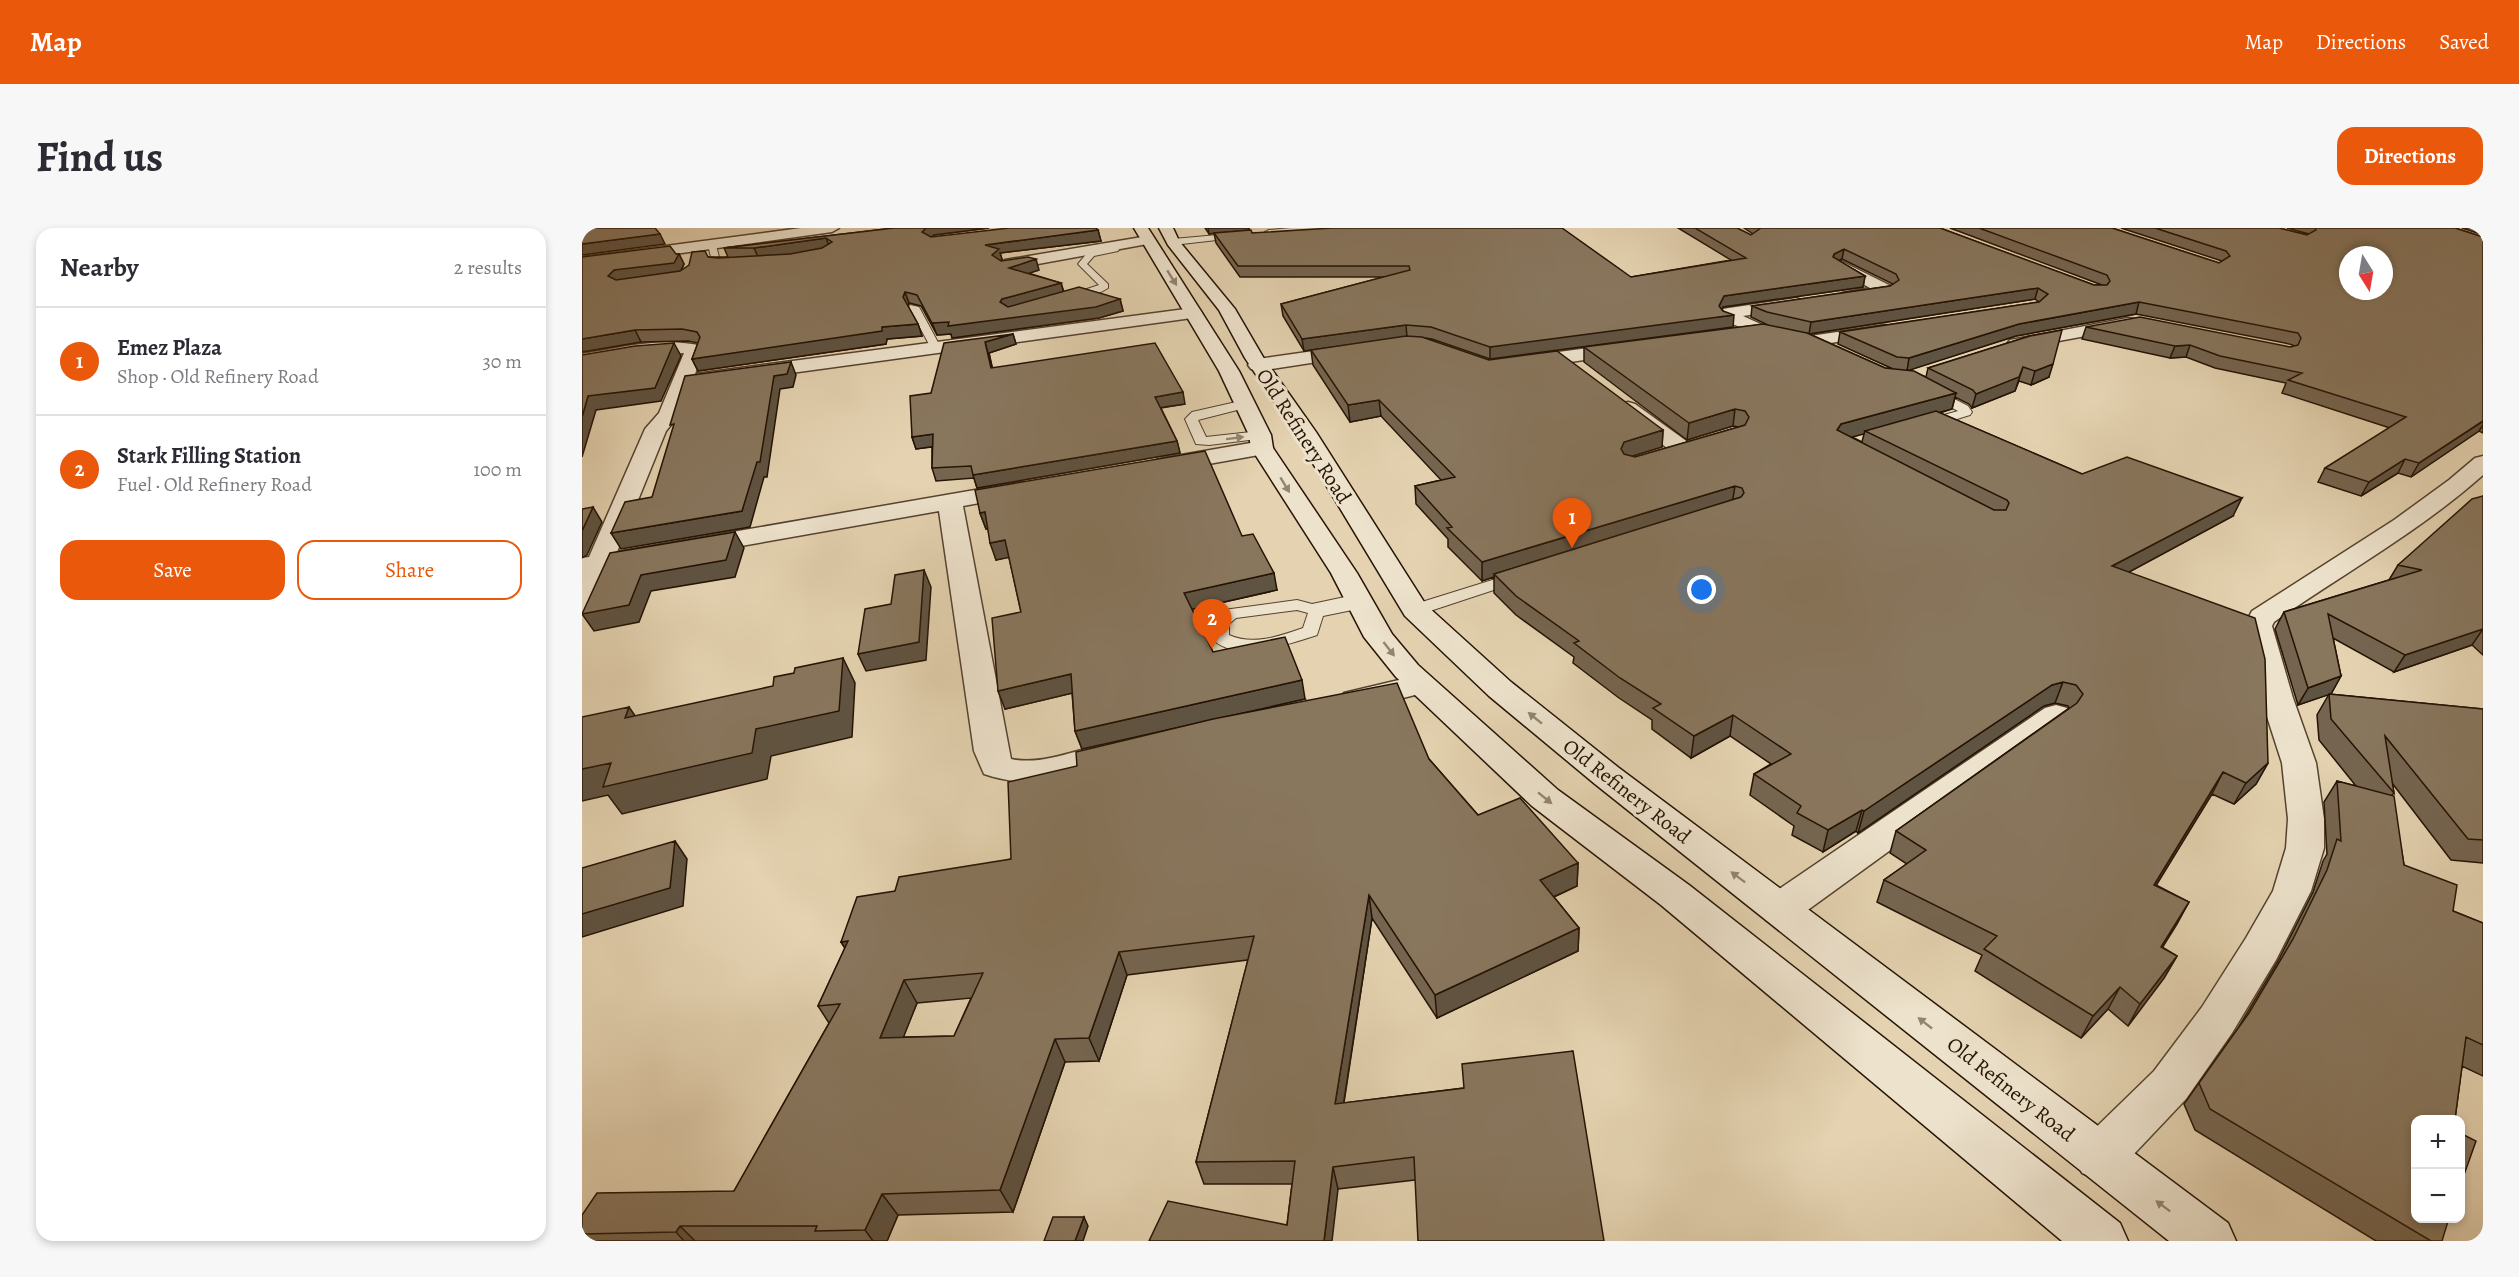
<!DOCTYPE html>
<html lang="en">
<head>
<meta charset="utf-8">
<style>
	body { margin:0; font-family:Alegreya,serif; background:#f7f7f7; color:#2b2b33 }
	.controls { position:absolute; right:18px; bottom:18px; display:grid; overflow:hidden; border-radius:12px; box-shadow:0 3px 9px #0003 }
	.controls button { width:54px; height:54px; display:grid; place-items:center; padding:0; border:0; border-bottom:2px solid #e1e1e2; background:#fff; color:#2b2b33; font:30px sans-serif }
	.compass { position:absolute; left:1757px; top:18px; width:54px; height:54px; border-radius:50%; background:#fff; box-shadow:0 3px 9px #0003; rotate:169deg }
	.you { position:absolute; left:1120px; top:362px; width:21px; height:21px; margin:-15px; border:4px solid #fff; border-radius:50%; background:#1a73e8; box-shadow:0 0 0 9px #1a73e833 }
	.badge { display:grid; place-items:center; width:39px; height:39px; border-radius:50%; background:#ea580c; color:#fff; font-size:20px; font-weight:700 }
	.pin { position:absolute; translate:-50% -50px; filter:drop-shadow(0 2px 3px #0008) }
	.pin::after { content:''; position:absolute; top:32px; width:21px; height:18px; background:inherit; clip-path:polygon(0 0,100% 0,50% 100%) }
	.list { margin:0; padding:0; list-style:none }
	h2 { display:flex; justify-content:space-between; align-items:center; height:78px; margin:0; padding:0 24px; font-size:26px }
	h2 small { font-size:20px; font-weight:400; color:#7c7c81 }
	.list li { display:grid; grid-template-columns:39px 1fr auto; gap:18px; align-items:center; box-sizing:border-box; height:108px; padding:0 24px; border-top:2px solid #e1e1e2 }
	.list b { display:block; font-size:22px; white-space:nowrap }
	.list p { margin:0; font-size:20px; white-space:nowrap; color:#7c7c81 }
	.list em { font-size:20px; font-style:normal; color:#7c7c81 }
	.actions { display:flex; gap:12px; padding:18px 24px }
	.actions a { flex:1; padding:14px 0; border:2px solid #ea580c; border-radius:18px; text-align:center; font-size:21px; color:#ea580c }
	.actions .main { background:#ea580c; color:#fff }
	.map { position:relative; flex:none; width:1901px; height:1013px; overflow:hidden; border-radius:18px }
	header { display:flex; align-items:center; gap:36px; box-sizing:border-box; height:84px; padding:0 30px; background:#ea580c; color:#fff }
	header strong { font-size:28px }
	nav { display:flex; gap:33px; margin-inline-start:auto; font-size:21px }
	.intro { display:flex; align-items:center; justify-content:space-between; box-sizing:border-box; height:144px; padding:0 36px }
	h1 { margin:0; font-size:42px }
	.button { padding:15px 27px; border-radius:18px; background:#ea580c; color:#fff; font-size:21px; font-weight:700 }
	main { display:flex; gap:36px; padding:0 36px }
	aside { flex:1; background:#fff; border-radius:18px; box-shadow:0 3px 9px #0003 }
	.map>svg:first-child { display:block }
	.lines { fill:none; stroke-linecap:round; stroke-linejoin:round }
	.service-casing { stroke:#55432f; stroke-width:2 }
	.minor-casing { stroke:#55432f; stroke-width:3 }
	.secondary-casing { stroke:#251304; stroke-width:3 }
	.service { fill:#ede2cc; fill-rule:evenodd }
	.minor { fill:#ede2cc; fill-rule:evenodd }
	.secondary { fill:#ede2cc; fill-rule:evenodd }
	.wall { fill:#756550; stroke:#251304; stroke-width:1.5; fill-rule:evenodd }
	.shaded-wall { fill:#5f5341; stroke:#251304; stroke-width:1.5 }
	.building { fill:#88765d; stroke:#251304; stroke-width:1.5; fill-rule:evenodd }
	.oneway { fill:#938572 }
	.labels { text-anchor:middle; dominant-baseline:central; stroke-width:6; stroke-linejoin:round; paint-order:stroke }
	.street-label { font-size:21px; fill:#251304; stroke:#ede2cc }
</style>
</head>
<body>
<header>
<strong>Map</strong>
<nav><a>Map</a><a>Directions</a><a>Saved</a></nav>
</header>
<div class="intro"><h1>Find us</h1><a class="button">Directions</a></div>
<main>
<aside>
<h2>Nearby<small>2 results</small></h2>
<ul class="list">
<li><span class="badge">1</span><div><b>Emez Plaza</b><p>Shop · Old Refinery Road</p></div><em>30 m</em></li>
<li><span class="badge">2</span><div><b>Stark Filling Station</b><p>Fuel · Old Refinery Road</p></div><em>100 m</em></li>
</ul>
<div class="actions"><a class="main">Save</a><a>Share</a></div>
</aside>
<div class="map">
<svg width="1901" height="1013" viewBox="0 0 1901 1013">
	<rect width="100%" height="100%" fill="#e4d2b0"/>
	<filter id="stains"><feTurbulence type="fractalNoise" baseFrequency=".00333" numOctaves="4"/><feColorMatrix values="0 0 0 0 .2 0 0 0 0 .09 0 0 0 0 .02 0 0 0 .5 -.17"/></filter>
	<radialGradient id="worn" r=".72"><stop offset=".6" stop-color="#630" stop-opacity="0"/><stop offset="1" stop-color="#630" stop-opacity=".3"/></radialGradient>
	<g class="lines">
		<g class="service-casing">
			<path id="service" d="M709 0H748L744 2 687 6 683 4 687 2Z
				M658 5H661V9L591 17 587 14 591 11Z
				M130 14 134 17 138 33 157 34V38L131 37 126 17Z
				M533 18 537 21 536 23 512 28 505 36 526 56V60L519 64 484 72V68L517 57 496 36 506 24Z
				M328 77 337 79 359 120 358 122 354 123 349 120 327 79Z
				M1349 159 1386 178 1390 184 1388 187 1349 199H1341L1339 196 1341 193 1376 183 1345 166 1343 163Z
				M663 172 669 176 667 179 616 192 624 209 678 203 683 204 684 207 683 210 627 217 614 216 603 191 610 184Z
				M936 344 942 346 944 349 942 352 839 386 833 387 825 382 827 378Z
				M777 366 783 368 787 375 785 379 741 388 735 407C711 415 650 436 630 410V394L643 382 649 381 715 372 730 376ZM715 382 726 385 721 400C698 408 671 418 647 407V396L654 390Z"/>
		</g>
		<g class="minor-casing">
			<path id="minor" d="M219 0H257L250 4 0 39V29Z
				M566 8 571 9 573 12 571 15 423 42 415 37 423 32Z
				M1259 33 1311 59 1313 62 1305 67 1266 73 1260 71 1258 68 1260 65 1288 60 1254 41 1251 38Z
				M1215 70 1223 75 1221 79 1161 88 1185 99 1188 103 1185 107 1179 108 1141 92 1138 88 1141 81 1147 80Z
				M611 80 617 81 620 85 617 89 108 159 97 187 84 203 35 324 439 254 447 256 451 261 447 266 381 278 429 531C471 540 517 508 550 516L555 524 550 532C496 546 458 565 402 546L392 523 357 283 29 341 10 383 0 385V330L7 329 63 201 77 185 102 125 59 128 0 138V126C38 120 81 108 120 118L122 122 113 146Z
				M1546 90 1552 91 1555 95 1552 99 1434 121 1428 120 1425 116 1428 112 1434 111Z
				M1303 97 1309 98 1312 102 1309 106 1228 118 1222 117 1219 113 1222 109 1228 108Z
				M1045 115 1052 117 1054 121 1052 125 939 141 932 139 930 135 932 131 939 129Z
				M774 117 781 119 783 123 781 127 676 143 669 141 666 137 669 133 676 131Z
				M1046 174 1053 176 1110 217 1113 222 1110 227 1102 229 1094 227 1039 184 1036 180 1039 176Z
				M680 213 688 215 691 220 688 225 582 244 574 242 571 237 574 232 582 230Z
				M1901 228V247C1837 304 1762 345 1692 394L1690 398 1711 470 1734 535 1742 591V620L1729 663 1694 732 1650 805 1604 871 1534 945 1517 952 1500 945 1493 929 1500 913 1572 843 1620 779 1664 710 1691 663 1704 620 1706 591 1700 535 1679 470 1662 398 1670 383 1812 292 1867 252 1893 230Z
				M838 447 849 449 854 456 849 463 773 482 762 479 757 472 762 465Z
				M1474 477 1485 480 1490 487 1485 494 1212 692 1198 696 1184 692 1178 681 1184 670 1463 480Z"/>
		</g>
		<g class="secondary-casing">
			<path id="secondary" d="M552 0H566L657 143 689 207 691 220 775 345 810 406 836 437 976 562 1107 657 1538 995 1546 1013H1480L1079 677 950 578 814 449 782 409 749 345 669 220 667 207 637 143Z
				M577 0H591L597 13 653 81 681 129 734 204 844 377 929 454 1037 540 1646 995 1654 1013H1587L1013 556 907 468 823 388 712 204 663 130 637 82 586 17Z"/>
		</g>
		<use href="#service" class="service"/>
		<use href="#minor" class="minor"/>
		<use href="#secondary" class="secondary"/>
	</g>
	<path class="wall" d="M312 0H407L352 7 349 9 516 2 519 13 418 25 420 31 418 33 457 42 446 45 479 55 482 64 538 71 541 83 517 90 370 110 369 106 355 107 339 78 327 75 326 78 336 96 340 108 305 111 304 116 116 143 110 131 116 115 106 113 59 114 0 124V29L97 26 102 36 99 43 126 29H146L142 20Z
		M623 0H667V2L670 5 1049 49 1149 32 1096 0H1155L1169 7 1171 6 1162 0H1358L1512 57H1520L1368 0H1530L1637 35 1640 33 1539 0H1697L1725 7 1727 6 1705 0H1873L1901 9V205L1897 203 1829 249 1816 245 1779 268 1736 254 1743 240 1808 200 1700 165 1704 155 1633 140 1604 129 1588 130 1500 111 1504 99 1708 119 1711 118V117L1703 115 1554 86 1434 108 1326 142 1344 149 1346 140 1448 108 1467 149 1449 157 1437 153 1433 163 1390 180 1387 176 1373 169 1370 181 1358 185 1500 246 1651 288 1547 344 1686 535 1674 556 1652 576 1630 566 1574 657 1607 674 1580 719 1595 728 1582 750 1546 798 1526 781 1499 810 1393 743 1400 727 1295 674 1302 652 1325 636 1308 625 1314 603 1487 480 1486 478 1473 475 1462 478 1276 605 1274 603 1241 624 1210 607 1212 598 1168 567 1172 546 1189 536 1148 508 1109 530 1070 501V492L1037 470 991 435 992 429 934 387 912 365V349L900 353 866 319V311L834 276 833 258 859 252 799 188 768 194 731 137 729 122 745 119 722 123 701 88 699 76 802 49H658L634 15 632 5 627 6ZM1260 31 1311 56 1308 58 1170 78 1169 89 1184 96 1002 119V134L1105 212 1151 198 1157 199 1053 229 1050 228 1080 219 1081 202 843 110 850 111 908 131 1151 99 1140 81 1141 79 1281 59 1283 48 1257 33ZM1453 71 1457 74 1258 104 1256 116 1311 141 1303 140 1225 105 1227 106ZM1280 206H1282L1280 214 1270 209Z
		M1880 0H1901V7Z
		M431 106 434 116 407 125 410 140 603 176 579 180 595 213 598 225 395 260 392 250 354 253 350 240V219L334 221 330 209 349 165Z
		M1901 268V427L1890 417 1812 444 1751 410 1759 448 1749 466H1747L1901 481V635L1869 632 1810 555 1812 565 1810 567 1822 637 1871 683 1901 695V848L1880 838 1873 891 1860 1013H1794L1613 902 1602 876 1656 800 1696 733 1731 664 1741 633 1745 626 1742 574 1755 553 1774 558 1737 512 1735 487 1747 466 1716 477 1693 401 1702 384 1807 352 1816 337Z
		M398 285 660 308 695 362 610 381 631 424 723 471 639 490 847 531 896 587 996 635 995 658 972 669 997 700 996 723 855 790 790 690 762 875 882 860 991 823 833 952 756 961 705 997 710 956H622L614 934 666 732 545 747 517 833 483 834 431 984 316 987 305 1013H0V1006L152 963 247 795 236 778 263 720 259 714 313 663 429 631 495 538 616 495 500 521 493 503 490 465 423 481 439 384 427 329 414 332 406 301H404ZM389 770 372 808 321 809 335 775Z"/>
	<path class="shaded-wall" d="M344 0H407L352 7 343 14 340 4Z
		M626 0H667V2L627 6Z
		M516 2 519 13 418 25 420 31 413 38 403 17Z
		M78 6 83 16 0 27V16Z
		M244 10 248 20 177 31 172 20Z
		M1262 21 1260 31 1250 36 1252 26Z
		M97 26 102 36 97 46 32 59 26 48 32 42Z
		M454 31 457 42 430 51 427 40Z
		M1283 48 1281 59 1141 79 1136 89 1152 87 1151 99 908 131V119L1137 78 1142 68Z
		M479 55 482 66 422 86 418 74 420 71Z
		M1456 60 1453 71 1227 106 1229 94Z
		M323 64 327 75 325 80 321 69Z
		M538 71 541 83 517 90 370 110 369 106 355 107 350 95Z
		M1557 74 1554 86 1434 108 1325 143 1327 130 1437 96Z
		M336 96 340 108 305 111 304 116 116 143 110 131 300 99Z
		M824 97 825 109 722 123 720 111Z
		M53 102 59 114 0 124V111Z
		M431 106 434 116 407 125 413 151 403 114Z
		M92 115 99 128 79 173 14 182 0 229V189L6 168Z
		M1608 117 1604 129 1588 130 1593 118Z
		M209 134 214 147 211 159 198 161 185 249H182L168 299 39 321 29 305 160 283 192 148Z
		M1471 136 1467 149 1449 157 1453 143Z
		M1441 139 1433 163 1390 180 1394 166Z
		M601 164 603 176 576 180 573 169Z
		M1374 165 1370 181 1286 204 1283 203 1282 206 1255 213V202L1259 196Z
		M797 172 799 188 768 194 766 177Z
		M1153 181 1151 198 1105 212 1107 195Z
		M1901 193V197L1897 203 1829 249 1837 235Z
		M1081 202 1080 219 1041 231 1039 221 1042 214Z
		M351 206 355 218 334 221 330 209Z
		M595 213 598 225 395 260 391 247Z
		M1823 231 1816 245 1779 268 1787 254Z
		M1153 258 1150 276 912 346V349L900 353V334Z
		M1660 270 1651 288 1523 357 1530 338Z
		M11 279 20 294 5 327 0 330V303Z
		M403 284 409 300 404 301 398 285Z
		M153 304 162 320 153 349 69 363 57 394 12 403 0 386 59 347Z
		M423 312 429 329 414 332 408 315Z
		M342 342 349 359 344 432 284 443 276 426Z
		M692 345 695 362 607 382 602 365Z
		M1901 401 1890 417 1812 444 1823 427Z
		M261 430 273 455 270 509 189 528 185 551 40 586 26 567 0 573V541L174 501Z
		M489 446 495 464 423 481 416 463Z
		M1759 448 1749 466 1716 477 1726 460Z
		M720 452 723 471 500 521 493 503Z
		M1481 454 1473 475 1462 478 1276 605 1282 583 1470 457Z
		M47 479 65 505 43 490Z
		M1151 487 1148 508 1109 530 1112 508Z
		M1686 535 1674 556 1652 576 1664 555Z
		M1641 544 1630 566 1561 679 1572 657Z
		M1280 582 1274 603 1241 624 1246 602Z
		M93 613 105 631 101 678 0 709V686Z
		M996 635 995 658 958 675V652Z
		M787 667 790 690 758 898 753 876Z
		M1607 674 1595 696 1567 741 1579 719Z
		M997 700 996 723 855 790 853 767Z
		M266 713 274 737 259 714Z
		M537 724 545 747 517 833 507 810Z
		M1595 728 1582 750 1546 798 1558 776Z
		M322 752 335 775 312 833 298 810Z
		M1538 759 1526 781 1499 810 1511 788Z
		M473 811 483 834 431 984 418 962Z
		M751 939 756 961 750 1013H742Z
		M300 966 316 987 305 1013H291L283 1002Z
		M502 989 506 998 501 1013H493Z
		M98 998 113 1013H102L94 1004Z"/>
	<path class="building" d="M0 0H73L78 6 0 16Z
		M312 0H344L340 4 349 9 427 0H514L516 2 403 17 417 21 410 27 419 33 446 29 454 31 427 40 479 55 420 71 418 74 426 79 497 59 538 71 514 79 366 98 367 94 350 95 335 67 323 64 321 69 336 96 300 99V103L110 131 118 109 115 104 100 101 53 102 0 111V29L88 18 94 26H97L92 35 32 42 26 48 34 52 98 43 107 37 110 24 123 23 126 29 136 30 208 26 240 20 250 14 244 10 172 20H142Z
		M750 0H980L1049 49 1164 30 1113 0H1155L1169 7 1179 0H1358L1512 57H1525L1528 53 1525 47 1397 0H1530L1637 35 1648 28 1644 23 1573 0H1697L1725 7 1734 2 1733 0H1873L1901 9V193L1837 235 1823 231 1787 254 1743 240 1824 189 1706 152 1720 145 1638 128 1608 117 1593 118 1504 99 1558 89 1708 119 1716 117 1719 110 1716 105 1557 74 1437 96 1327 130 1315 129 1258 104 1457 74 1466 66 1456 60 1229 94 1185 84 1170 78 1308 58 1317 52 1314 46 1262 21 1252 26 1251 29 1283 48 1142 68 1137 78 1141 83 1152 87 908 119 849 99 824 97 720 111 699 76 828 42 827 38H656L632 5 669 2 670 5ZM1766 27H1802V63H1766Z
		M1181 96 1225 105 1303 140 1332 143 1374 165 1259 196 1255 202 1412 282H1424L1427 275 1425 272 1283 203 1354 183 1500 246 1545 229 1660 270 1530 338 1673 390 1683 431 1686 535 1664 555 1641 544 1572 657 1607 674 1579 719 1595 728 1558 776 1538 759 1511 788 1402 721 1415 708 1302 652 1344 622 1314 603 1495 475 1501 466 1494 457 1481 454 1470 457 1282 583 1280 582 1246 602 1215 585 1219 578 1172 546 1209 526 1151 487 1112 508 1071 480 1079 476 1038 450 992 415 997 413 934 368 912 346 1159 269 1162 265 1160 260 1153 258 900 334 865 300 870 299 833 258 873 249 797 172 766 177 729 122 824 108 840 109 907 132 975 123 1081 202 1042 214 1039 221 1042 226 1053 229 1163 197 1167 189 1163 183 1153 181 1107 195 1002 119Z
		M1480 102 1471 136 1453 143 1441 139 1437 149 1394 166 1391 162 1346 140 1448 108Z
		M431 106 403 114 409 140 573 115 601 164 573 169 595 213 391 247 389 238 350 240 351 206 330 209 328 168 349 165 362 115Z
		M92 115 73 160 6 168 0 189V127L53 118Z
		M209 134 205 146 192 148 178 234H175L160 283 29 305 43 274 70 269 92 196 88 197 103 148Z
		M623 223 660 308 671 306 692 345 602 365 631 424 703 409 720 452 493 503 489 446 416 463 410 390 439 384 423 312 408 315 403 284 398 285 393 262Z
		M1901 268V401L1823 427 1746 386 1759 448 1726 460 1702 384 1840 342 1816 337 1890 271Z
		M11 279 0 303V281Z
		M153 304 144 332 59 347 47 377 0 386 28 325Z
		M342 342 337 414 276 426 283 381 309 376 313 347Z
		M261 430 257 483 174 501 170 525 21 559 29 535 0 541V489L47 479 43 490 191 458 192 449 212 445 213 440Z
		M815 455 847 531 896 587 938 570 996 635 958 652 997 700 853 767 787 667 753 876 882 860 880 836 991 823 1022 1013H836L832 929 751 939 742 1013H567L586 973 705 997 713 933 614 934 672 708 537 724 507 810 473 811 418 962 300 966 283 1002 233 1003 235 998H98L94 1004 0 1006V987L15 965 152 963 258 776 236 778 266 713 259 714 275 669 313 663 317 649 429 631 426 554 495 538 494 524 631 491ZM401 745 372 808 298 810 322 752Z
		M1747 466 1901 481V612L1886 611 1803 508 1812 565 1749 491Z
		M1755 553 1812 568 1822 637 1875 657 1871 683 1901 695V817L1884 809 1873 891H1833V990H1867L1860 1013H1849L1628 881 1617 855 1667 785 1711 711 1745 642 1755 611 1759 613Z
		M93 613 88 660 0 686V640Z
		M1878 905 1894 913 1878 958Z
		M471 989H502L493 1013H462Z"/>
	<defs><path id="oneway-solid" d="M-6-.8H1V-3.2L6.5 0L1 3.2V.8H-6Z" transform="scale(1.5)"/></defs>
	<g class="oneway">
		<use href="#oneway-solid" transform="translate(590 50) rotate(58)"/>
		<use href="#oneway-solid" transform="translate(653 210) rotate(-7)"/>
		<use href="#oneway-solid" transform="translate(703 257) rotate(59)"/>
		<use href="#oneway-solid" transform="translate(807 421) rotate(52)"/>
		<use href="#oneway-solid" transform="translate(953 490) rotate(-141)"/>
		<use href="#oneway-solid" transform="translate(963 570) rotate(39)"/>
		<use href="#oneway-solid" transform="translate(1156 649) rotate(-143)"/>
		<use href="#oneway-solid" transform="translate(1343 795) rotate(-142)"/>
		<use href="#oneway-solid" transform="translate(1581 978) rotate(-143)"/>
	</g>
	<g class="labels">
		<g class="street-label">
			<text transform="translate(722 208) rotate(57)">Old Refinery Road</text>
			<text transform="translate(1045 563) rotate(38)">Old Refinery Road</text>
			<text transform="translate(1429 861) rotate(38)">Old Refinery Road</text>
		</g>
	</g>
	<rect width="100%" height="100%" filter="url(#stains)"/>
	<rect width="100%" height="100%" fill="url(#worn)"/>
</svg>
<div class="controls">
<button>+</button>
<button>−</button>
</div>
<svg class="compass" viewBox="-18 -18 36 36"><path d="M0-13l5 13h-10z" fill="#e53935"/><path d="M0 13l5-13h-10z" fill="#7c7c81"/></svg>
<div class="you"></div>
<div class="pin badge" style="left:990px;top:320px">1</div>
<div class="pin badge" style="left:630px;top:421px">2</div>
</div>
</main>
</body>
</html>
